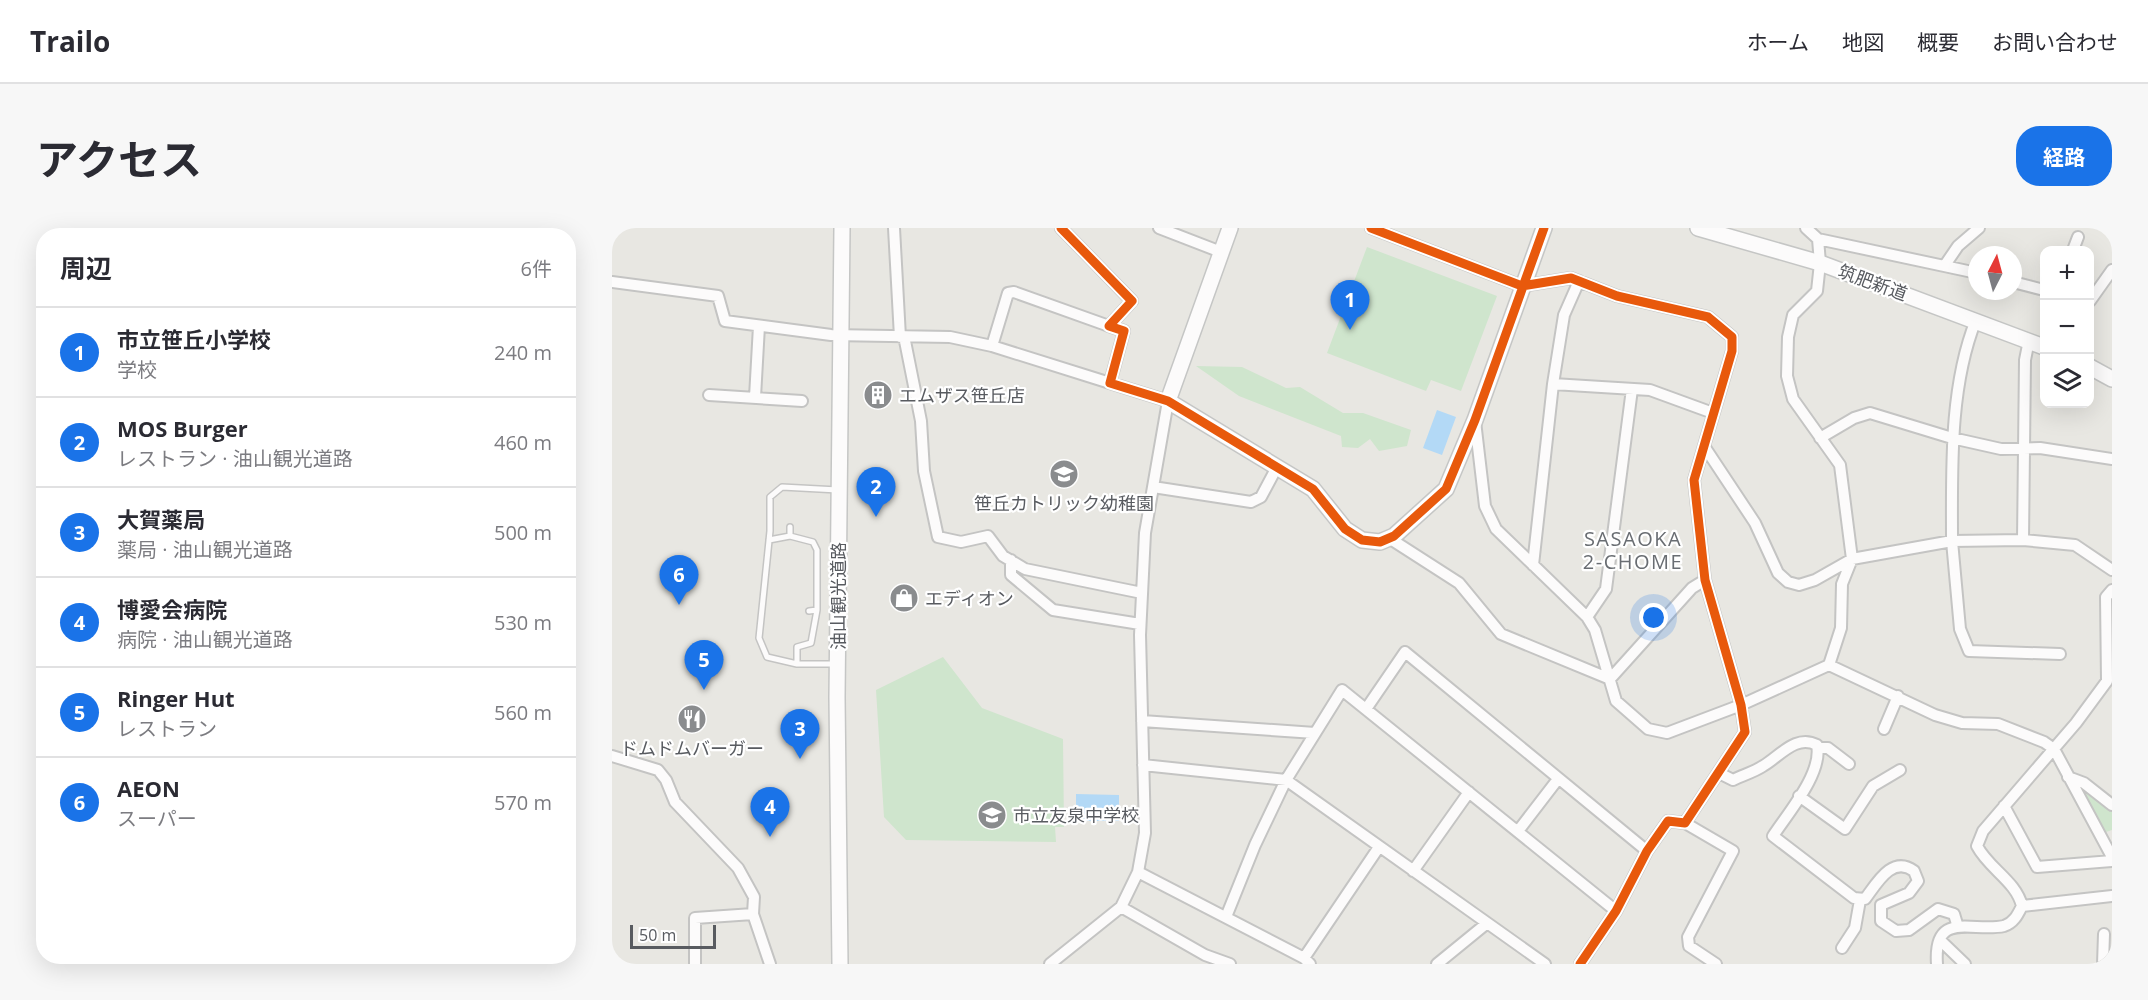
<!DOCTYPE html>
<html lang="ja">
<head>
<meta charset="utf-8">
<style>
	body { margin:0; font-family:"Open Sans","Noto Sans JP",sans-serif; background:#f7f7f7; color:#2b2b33 }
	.controls { position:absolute; right:18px; top:18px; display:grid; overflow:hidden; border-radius:12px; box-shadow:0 6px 24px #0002 }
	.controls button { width:54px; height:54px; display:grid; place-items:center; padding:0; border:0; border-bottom:2px solid #e1e1e2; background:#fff; color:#2b2b33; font:30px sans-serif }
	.compass { position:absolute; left:1356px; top:18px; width:54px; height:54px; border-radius:50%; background:#fff; box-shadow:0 6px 24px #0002; rotate:6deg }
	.scale { position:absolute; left:18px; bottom:15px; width:86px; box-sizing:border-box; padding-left:6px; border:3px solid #585b60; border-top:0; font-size:16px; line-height:21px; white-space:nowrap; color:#585b60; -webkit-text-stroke:4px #fff; paint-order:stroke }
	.you { position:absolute; left:1042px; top:390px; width:21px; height:21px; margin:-15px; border:4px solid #fff; border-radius:50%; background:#1a73e8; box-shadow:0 0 0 9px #1a73e833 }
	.badge { display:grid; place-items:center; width:39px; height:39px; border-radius:50%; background:#1a73e8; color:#fff; font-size:20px; font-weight:700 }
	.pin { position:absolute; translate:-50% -50px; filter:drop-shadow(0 2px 3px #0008) }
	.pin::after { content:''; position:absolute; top:32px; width:21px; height:18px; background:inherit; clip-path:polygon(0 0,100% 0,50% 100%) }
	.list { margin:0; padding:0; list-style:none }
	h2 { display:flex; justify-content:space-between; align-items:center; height:78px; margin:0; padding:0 24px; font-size:26px }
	h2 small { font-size:20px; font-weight:400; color:#7c7c81 }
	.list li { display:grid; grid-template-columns:39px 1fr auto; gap:18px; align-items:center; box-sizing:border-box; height:90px; padding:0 24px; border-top:2px solid #e1e1e2 }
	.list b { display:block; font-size:22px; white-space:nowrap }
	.list p { margin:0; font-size:20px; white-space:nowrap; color:#7c7c81 }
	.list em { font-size:20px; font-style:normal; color:#7c7c81 }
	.icon { flex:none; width:33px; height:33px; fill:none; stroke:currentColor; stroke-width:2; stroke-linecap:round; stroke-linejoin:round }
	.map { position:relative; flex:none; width:1500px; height:736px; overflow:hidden; border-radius:24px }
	header { display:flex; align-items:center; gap:36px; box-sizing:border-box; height:84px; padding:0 30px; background:#fff; border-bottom:2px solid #e1e1e2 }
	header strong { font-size:28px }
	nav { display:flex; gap:33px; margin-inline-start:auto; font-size:21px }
	.intro { display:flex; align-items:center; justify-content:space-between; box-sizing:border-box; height:144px; padding:0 36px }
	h1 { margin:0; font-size:42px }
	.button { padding:15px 27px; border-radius:24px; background:#1a73e8; color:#fff; font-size:21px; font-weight:700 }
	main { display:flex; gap:36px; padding:0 36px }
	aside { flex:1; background:#fff; border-radius:24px; box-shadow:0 6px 24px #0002 }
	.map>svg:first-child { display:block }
	.green { fill:#cfe5cd }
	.water { fill:#b3d9f6 }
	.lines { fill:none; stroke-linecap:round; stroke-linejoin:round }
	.lane-casing { stroke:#c4c4c3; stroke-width:8 }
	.street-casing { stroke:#c4c4c3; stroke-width:14 }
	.secondary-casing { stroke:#c5c6c5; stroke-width:18 }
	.lane { stroke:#fcfbfb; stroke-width:5 }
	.street { stroke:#fcfbfb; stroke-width:10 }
	.secondary { stroke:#fcfbfb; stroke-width:15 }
	.cycleway-casing { stroke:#fff; stroke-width:13 }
	.cycleway { stroke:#e8590c; stroke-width:9 }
	.labels { text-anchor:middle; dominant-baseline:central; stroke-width:4.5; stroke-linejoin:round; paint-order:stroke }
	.street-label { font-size:18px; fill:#585b60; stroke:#fff }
	.poi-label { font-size:18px; fill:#585b60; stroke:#fff; text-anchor:start }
	.neighbourhood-label { font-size:20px; letter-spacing:1.5px; fill:#696d72; stroke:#fff }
</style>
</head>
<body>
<header>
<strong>Trailo</strong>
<nav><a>ホーム</a><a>地図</a><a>概要</a><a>お問い合わせ</a></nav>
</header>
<div class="intro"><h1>アクセス</h1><a class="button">経路</a></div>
<main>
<aside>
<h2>周辺<small>6件</small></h2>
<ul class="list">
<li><span class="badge">1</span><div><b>市立笹丘小学校</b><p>学校</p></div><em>240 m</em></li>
<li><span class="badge">2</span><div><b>MOS Burger</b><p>レストラン · 油山観光道路</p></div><em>460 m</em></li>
<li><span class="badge">3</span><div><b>大賀薬局</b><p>薬局 · 油山観光道路</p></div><em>500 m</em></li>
<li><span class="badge">4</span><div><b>博愛会病院</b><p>病院 · 油山観光道路</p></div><em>530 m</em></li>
<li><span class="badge">5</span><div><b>Ringer Hut</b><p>レストラン</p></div><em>560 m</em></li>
<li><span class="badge">6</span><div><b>AEON</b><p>スーパー</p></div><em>570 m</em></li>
</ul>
</aside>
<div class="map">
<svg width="1500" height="736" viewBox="0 0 1500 736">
	<rect width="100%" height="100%" fill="#e8e7e2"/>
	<path class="green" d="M755 19 885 68 849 163 819 152 814 163 715 125Z
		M584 138 630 139 674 160 688 159 731 185H751L799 202 795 218 767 223 758 211 746 220 730 219 729 208 627 168Z
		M331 429 370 480 451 511 452 599H443L444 614 294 612 272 589 264 462Z
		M1472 562 1500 581V602L1491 605 1469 563Z"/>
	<path class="water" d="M825 182 844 189 830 227 811 220Z
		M464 566 507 567V593H464Z"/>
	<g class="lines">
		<g class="lane-casing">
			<path id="lane" d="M178 308 201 314 205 322V382
				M157 312 178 308V299
				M197 383 205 382 199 415 185 419V436H224
				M185 436 155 429 147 410 158 303V269L170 259 226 262"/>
		</g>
		<g class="street-casing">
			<path id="street" d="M282 0 288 109
				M449 0 520 73 497 98 512 103 498 155 556 173 533 305 528 407 533 605 526 644 509 679
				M547 0 609 24
				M759 0 910 58 959 50 1005 68 1096 89 1120 109V123L1082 252 1093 352 1129 477 1133 504 1073 595 1056 593 1035 623 1004 683 968 736
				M1206 11 1365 45
				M1461 22 1466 9
				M1333 37 1346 18 1367 0
				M0 54 106 68 113 93 219 107 338 109 380 118 498 155
				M1401 54 1432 62
				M1478 73 1500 42
				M292 108 309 193 312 243 326 309 349 314 376 308 391 328 413 341 530 365
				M380 118 396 65 402 64 497 98
				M941 156 1038 162 1101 185
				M97 167 190 173
				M143 169 147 98
				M863 193 873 278 884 301 975 389 983 402 1004 473 1036 501 1055 505 1129 477 1217 437 1229 400 1230 356 1240 331 1228 237 1181 171 1175 148 1176 109 1181 87 1205 63 1208 35 1206 11 1194 0
				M1208 210 1242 190 1258 185 1340 210 1389 221 1428 220 1500 231
				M1092 218 1143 295 1166 345 1176 354 1187 357 1203 352 1240 331 1340 313C1340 242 1337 159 1364 92
				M541 259 639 274 649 269 665 239
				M777 310 847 355 889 406 998 451 1080 360 1093 352
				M1411 312 1413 132 1417 112
				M399 332V347L441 382 528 396
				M921 337 941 156 952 87 967 53
				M975 389 994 361 1020 161
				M1448 426 1357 423 1348 401 1340 313 1411 312 1463 317 1500 342
				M1217 437 1323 487 1350 495 1386 496 1432 514 1442 521 1500 629
				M754 481 793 424 1035 623
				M530 493 703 505
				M1272 501 1286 468
				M1206 520H1216L1237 536
				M0 528 46 542 54 552 63 574 126 640 142 669 141 686 158 736
				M531 537 674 552 933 736
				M1107 545 1121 552C1131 547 1142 544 1151 538 1168 528 1184 506 1205 517 1211 545 1176 585 1161 608L1242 670 1253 671C1265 655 1280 627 1302 643L1306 653 1297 665 1269 677V693L1284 703 1297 702 1326 681 1342 686 1345 696
				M1456 549 1472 555 1500 577
				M1187 568 1233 601 1261 558 1288 542
				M1392 578 1425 639 1500 633
				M1073 595 1121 623 1076 709 1077 718 1104 736
				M906 603 946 551
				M801 643 857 564
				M526 644 692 730 698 736
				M1410 678 1500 668
				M614 689 643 617 674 552 730 462 1004 683
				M1328 712 1353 736
				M1230 720 1243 700 1248 672
				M692 730 767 619
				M83 736V690L141 686
				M438 736 509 679 593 727 618 736
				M825 736 874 696
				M1325 736C1321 681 1361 705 1392 698 1402 695 1406 686 1410 678 1404 653 1377 641 1365 618L1371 603 1464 495 1495 453 1494 369 1500 362
				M1491 736 1492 706"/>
		</g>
		<g class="secondary-casing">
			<path id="secondary" d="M618 0 556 173 701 261 733 301 750 312 768 314 782 308 834 261 863 192 932 0
				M1086 0 1208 35 1432 119
				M1478 139 1500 151
				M228 736 225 469 230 0"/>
		</g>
		<use href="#lane" class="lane"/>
		<use href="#street" class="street"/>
		<use href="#secondary" class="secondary"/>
		<g class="cycleway-casing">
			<path id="cycleway" d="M449 0 520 73 497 98 512 103 498 155 556 173 701 261 733 301 750 312 768 314 782 308 834 261 863 192 932 0
				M759 0 910 58 959 50 1005 68 1096 89 1120 109V123L1082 252 1093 352 1129 477 1133 504 1073 595 1056 593 1035 623 1004 683 968 736"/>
		</g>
		<use href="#cycleway" class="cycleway"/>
	</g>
	<defs>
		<g id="building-disc" transform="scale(1.5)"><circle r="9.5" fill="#8a8c8e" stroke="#fff"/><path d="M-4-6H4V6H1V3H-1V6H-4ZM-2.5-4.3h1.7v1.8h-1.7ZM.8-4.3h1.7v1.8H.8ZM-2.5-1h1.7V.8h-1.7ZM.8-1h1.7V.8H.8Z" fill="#fff"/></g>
		<g id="school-disc" transform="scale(1.5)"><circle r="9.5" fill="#8a8c8e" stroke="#fff"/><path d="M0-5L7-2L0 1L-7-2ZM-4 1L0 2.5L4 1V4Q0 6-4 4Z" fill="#fff"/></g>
		<g id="shop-disc" transform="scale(1.5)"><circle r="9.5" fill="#8a8c8e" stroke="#fff"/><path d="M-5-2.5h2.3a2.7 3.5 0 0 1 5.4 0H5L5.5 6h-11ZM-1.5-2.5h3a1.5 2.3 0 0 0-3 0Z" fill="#fff"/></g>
		<g id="restaurant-disc" transform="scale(1.5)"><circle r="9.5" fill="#8a8c8e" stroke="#fff"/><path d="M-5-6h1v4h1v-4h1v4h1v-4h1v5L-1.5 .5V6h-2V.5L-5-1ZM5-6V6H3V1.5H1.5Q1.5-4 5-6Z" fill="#fff"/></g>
	</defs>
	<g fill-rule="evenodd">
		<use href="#building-disc" x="266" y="167"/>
		<use href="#school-disc" x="452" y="246"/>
		<use href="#shop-disc" x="292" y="370"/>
		<use href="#restaurant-disc" x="80" y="491"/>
		<use href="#school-disc" x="380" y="587"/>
	</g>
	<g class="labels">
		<g class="street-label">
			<text transform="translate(1261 54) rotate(20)">筑肥新道</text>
			<text transform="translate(226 368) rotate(-90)">油山観光道路</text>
		</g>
		<g class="poi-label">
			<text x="287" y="167">エムザス笹丘店</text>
			<text x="452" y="275" text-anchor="middle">笹丘カトリック幼稚園</text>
			<text x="313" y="370">エディオン</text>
			<text x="80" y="520" text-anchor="middle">ドムドムバーガー</text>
			<text x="401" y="587">市立友泉中学校</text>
		</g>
		<g class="neighbourhood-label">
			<text x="1021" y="310">SASAOKA<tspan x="1021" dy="23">2-CHOME</tspan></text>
		</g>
	</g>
</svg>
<div class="controls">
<button>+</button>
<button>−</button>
<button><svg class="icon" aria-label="layers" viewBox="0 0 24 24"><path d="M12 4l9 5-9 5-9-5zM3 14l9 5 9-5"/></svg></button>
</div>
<svg class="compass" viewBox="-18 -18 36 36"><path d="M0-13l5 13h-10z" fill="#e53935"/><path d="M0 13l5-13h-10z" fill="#7c7c81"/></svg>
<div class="scale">50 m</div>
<div class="you"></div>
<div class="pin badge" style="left:738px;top:102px">1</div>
<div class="pin badge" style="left:264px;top:289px">2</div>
<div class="pin badge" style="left:188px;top:531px">3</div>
<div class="pin badge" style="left:158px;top:609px">4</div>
<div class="pin badge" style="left:92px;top:462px">5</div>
<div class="pin badge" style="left:67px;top:377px">6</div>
</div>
</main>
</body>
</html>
